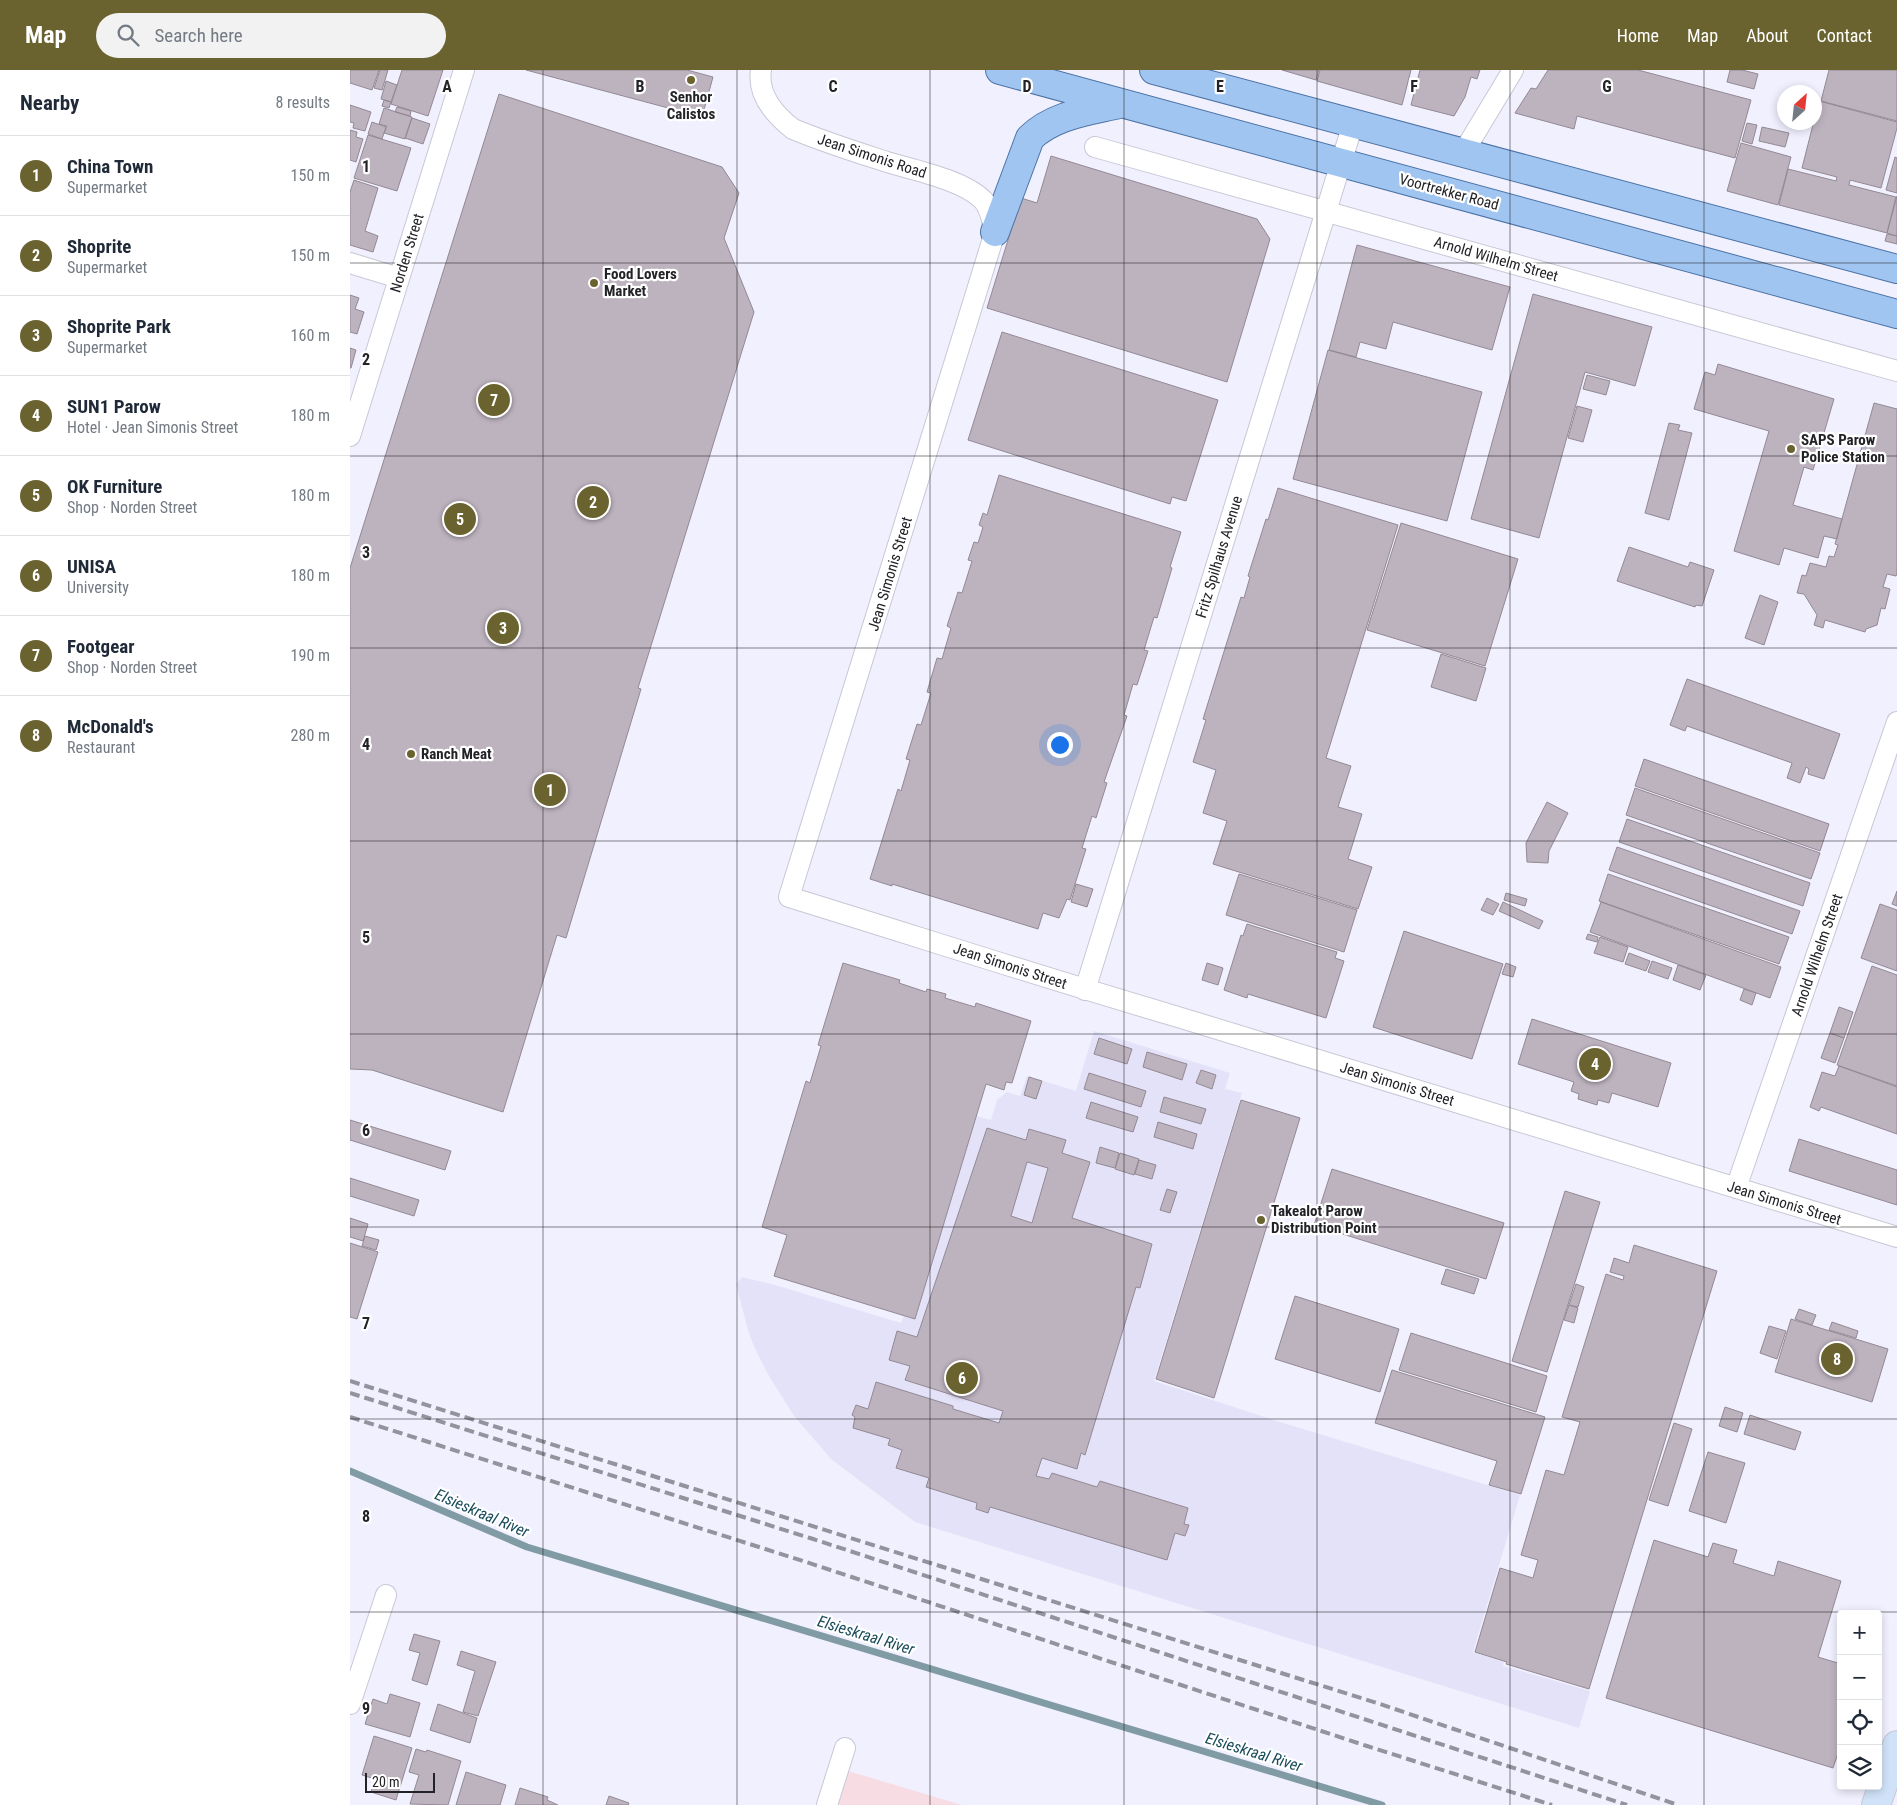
<!DOCTYPE html>
<html lang="en">
<head>
<meta charset="utf-8">
<style>
	body { margin:0; font-family:"Roboto Condensed",sans-serif; background:#f2f2f3; color:#1f2937 }
	.controls { position:absolute; right:15px; bottom:15px; display:grid; overflow:hidden; border-radius:5px; box-shadow:0 2px 8px #0003 }
	.controls button { width:45px; height:45px; display:grid; place-items:center; padding:0; border:0; border-bottom:1px solid #e0e1e3; background:#fff; color:#1f2937; font:25px sans-serif }
	.compass { position:absolute; left:1427px; top:15px; width:45px; height:45px; border-radius:50%; background:#fff; box-shadow:0 2px 8px #0003; rotate:27deg }
	.scale { position:absolute; left:15px; bottom:12px; width:70px; box-sizing:border-box; padding-left:5px; border:2px solid #222227; border-top:0; font-size:14px; line-height:18px; white-space:nowrap; color:#222227; -webkit-text-stroke:4px #fff; paint-order:stroke }
	.you { position:absolute; left:709px; top:674px; width:18px; height:18px; margin:-12px; border:4px solid #fff; border-radius:50%; background:#1a73e8; box-shadow:0 0 0 8px #1a73e833 }
	.badge { display:grid; place-items:center; width:32px; height:32px; border-radius:50%; background:#6a622f; color:#fff; font-size:16px; font-weight:700 }
	.pin { position:absolute; translate:-50% -50%; border:2px solid #fff; box-shadow:0 1px 5px #0006 }
	.list { margin:0; padding:0; list-style:none }
	h2 { display:flex; justify-content:space-between; align-items:center; height:65px; margin:0; padding:0 20px; font-size:21px }
	h2 small { font-size:16px; font-weight:400; color:#747a83 }
	.list li { display:grid; grid-template-columns:32px 1fr auto; gap:15px; align-items:center; box-sizing:border-box; height:80px; padding:0 20px; border-top:1px solid #e0e1e3 }
	.list b { display:block; font-size:19px; white-space:nowrap }
	.list p { margin:0; font-size:16px; white-space:nowrap; color:#747a83 }
	.list em { font-size:16px; font-style:normal; color:#747a83 }
	.icon { flex:none; width:28px; height:28px; fill:none; stroke:currentColor; stroke-width:2; stroke-linecap:round; stroke-linejoin:round }
	.map { position:relative; flex:none; width:1547px; height:1735px; overflow:hidden }
	header { display:flex; align-items:center; gap:30px; box-sizing:border-box; height:70px; padding:0 25px; background:#6a622f; color:#fff }
	header strong { font-size:24px }
	nav { display:flex; gap:28px; margin-inline-start:auto; font-size:18px }
	.search { width:350px; height:45px; background:#f2f2f3; display:flex; align-items:center; gap:12px; box-sizing:border-box; padding:0 18px; border-radius:28px; color:#747a83; font-size:19px }
	main { display:flex }
	aside { flex:1; background:#fff }
	.map>svg:first-child { display:block }
	.built { fill:#e3e2f8 }
	.green { fill:#f7dce4 }
	.lines { fill:none; stroke-linecap:round; stroke-linejoin:round }
	.stream { stroke:#819ba5; stroke-width:7 }
	.building { fill:#bdb3bf; stroke:#938994; fill-rule:evenodd }
	.street-casing { stroke:#c8c7d5; stroke-width:22 }
	.secondary-casing { stroke:#c8c7d5; stroke-width:30 }
	.primary-casing { stroke:#4c73a4; stroke-width:30 }
	.street { stroke:#fff; stroke-width:20 }
	.secondary { stroke:#d0e2f8; stroke-width:28 }
	.primary { stroke:#a1c5f1; stroke-width:28 }
	.rail { stroke:#93939d; stroke-width:4; stroke-dasharray:10 5; stroke-linecap:butt }
	.grid { fill:none; stroke:#222227; stroke-width:1; stroke-opacity:0.55 }
	.poi-dot { fill:#6a622f; stroke:#fff; stroke-width:2 }
	.labels { text-anchor:middle; dominant-baseline:central; stroke-width:4.5; stroke-linejoin:round; paint-order:stroke }
	.poi-label { font-size:15px; font-weight:bold; fill:#222227; stroke:#fff; text-anchor:start }
	.street-label { font-size:15px; fill:#222227; stroke:#fff }
	.water-label { font-size:16px; font-style:italic; fill:#194c5a; stroke:#fff }
	.grid-label { font-size:16px; text-anchor:middle; font-weight:bold; fill:#222227; stroke:#fff; stroke-width:4.5; stroke-linejoin:round; paint-order:stroke }
</style>
</head>
<body>
<header>
<strong>Map</strong>
<div class="search"><svg class="icon" aria-label="search" viewBox="0 0 24 24"><circle cx="10" cy="10" r="6"/><path d="M15 15l6 6"/></svg>Search here</div>
<nav><a>Home</a><a>Map</a><a>About</a><a>Contact</a></nav>
</header>
<main>
<aside>
<h2>Nearby<small>8 results</small></h2>
<ul class="list">
<li><span class="badge">1</span><div><b>China Town</b><p>Supermarket</p></div><em>150 m</em></li>
<li><span class="badge">2</span><div><b>Shoprite</b><p>Supermarket</p></div><em>150 m</em></li>
<li><span class="badge">3</span><div><b>Shoprite Park</b><p>Supermarket</p></div><em>160 m</em></li>
<li><span class="badge">4</span><div><b>SUN1 Parow</b><p>Hotel · Jean Simonis Street</p></div><em>180 m</em></li>
<li><span class="badge">5</span><div><b>OK Furniture</b><p>Shop · Norden Street</p></div><em>180 m</em></li>
<li><span class="badge">6</span><div><b>UNISA</b><p>University</p></div><em>180 m</em></li>
<li><span class="badge">7</span><div><b>Footgear</b><p>Shop · Norden Street</p></div><em>190 m</em></li>
<li><span class="badge">8</span><div><b>McDonald's</b><p>Restaurant</p></div><em>280 m</em></li>
</ul>
</aside>
<div class="map">
<svg width="1547" height="1735" viewBox="0 0 1547 1735">
	<rect width="100%" height="100%" fill="#f1f0ff"/>
	<path class="built" d="M744 961 880 1003 875 1019 892 1023 804 1311 930 1352 1170 1425 1123 1582 1154 1592 1153 1596 1240 1621 1229 1658 565 1452 482 1390 444 1346 419 1306 407 1283 399 1264 386 1214 392 1207 425 1215 551 1253 554 1246 565 1249 626 1046 641 1050 647 1030 657 1022 670 1026 677 1006 726 1021Z"/>
	<path class="green" d="M498 1701 612 1735H488Z"/>
	<g class="lines">
		<path class="stream" d="M0 1401 177 1477 1032 1735"/>
	</g>
	<path class="building" d="M0 0H29L22 20 0 13Z
		M30 0H38L32 20 24 18Z
		M52 0H93L78 46 41 34Z
		M176 0H337L363 7 352 47Z
		M932 0H969L966 10Z
		M970 0H1061L1052 35 967 11Z
		M1070 0H1130L1127 9 1121 7 1115 27 1104 46 1061 35Z
		M1198 0H1288L1401 30 1385 88 1227 46 1224 59 1165 43 1181 18 1186 19Z
		M1380 0H1392L1408 4 1404 19 1377 12Z
		M1479 0H1547V51L1471 31Z
		M36 11 47 15 41 32 31 29Z
		M149 24 372 97 389 123 374 168 404 242 288 618 291 619 216 868 207 865 153 1042 22 1000 0 999V498Z
		M34 30 41 32 39 38 32 36Z
		M1469 31 1547 52V58L1531 118 1500 110 1499 115 1546 127 1537 163 1429 135 1438 99 1486 111 1487 107 1452 98Z
		M0 35 21 42 15 61 3 58 4 53 0 52Z
		M47 37 61 41 60 46 45 42Z
		M34 38 62 47 55 69 34 63 37 56 29 54Z
		M62 48 80 54 73 74 55 68Z
		M22 52 36 57 32 69 18 64Z
		M1397 53 1407 55 1402 74 1392 71Z
		M1412 57 1439 63 1435 77 1409 71Z
		M0 60 7 62 6 67 13 69 6 92 0 90Z
		M18 65 61 78 47 121 4 108Z
		M1391 73 1441 87 1428 135 1377 121Z
		M701 86 907 149 920 169 877 312 637 238 671 128 687 133Z
		M1545 87 1547 88V123L1536 120Z
		M4 110 28 118 15 161 28 166 23 182 0 175V122Z
		M1547 126V166L1537 163Z
		M1537 164 1547 166V174L1535 171Z
		M1007 175 1160 217 1142 280 1043 252 1036 279 1010 272 1006 287 979 280Z
		M1183 224 1302 257 1285 316 1235 302 1189 468 1121 449Z
		M0 225 9 228 5 239 14 242 7 264 0 262Z
		M652 262 868 330 836 431 822 427 820 434 618 370Z
		M0 278 6 280 1 298H0Z
		M978 280 1132 322 1097 451 943 409Z
		M1368 294 1484 329 1463 400 1454 397 1443 435 1492 449 1487 469 1474 466 1468 488 1434 478 1429 495 1384 481 1419 361 1344 339 1355 302 1365 305Z
		M1237 305 1260 311 1256 325 1233 319Z
		M1524 333 1547 339V503L1546 506 1537 504 1533 517 1540 519 1535 539 1531 538 1527 555 1516 559 1515 562 1475 550 1473 558 1464 555 1467 545 1454 524 1447 523 1452 505 1456 506 1460 493 1476 497 1479 486 1484 487 1488 475 1485 474Z
		M1227 336 1242 340 1233 372 1218 368Z
		M1319 353 1330 355 1328 360 1342 363 1319 450 1295 443Z
		M649 405 831 462 820 497 822 498 807 548 804 547 794 580 798 581 787 615 783 614 774 645 777 646 754 712 757 713 746 748 742 746 732 778 736 779 720 830 717 829 709 848 693 843 688 859 542 814V816L520 809 548 719 551 721 560 690 556 689 567 654 571 655 581 623 577 622 587 588 592 589 601 558 597 556 608 522 612 523 622 491 618 490 624 472 628 473 633 457 629 455 633 443 637 445Z
		M928 418 1048 455 976 688 1001 696 988 737 1012 744 998 789 1022 797 1008 839 863 794 877 751 853 743 866 700 843 692 856 650 853 649 891 527 894 528 900 507 898 506 916 449 918 450Z
		M1051 453 1168 489 1135 596 1017 560Z
		M1279 477 1338 497 1340 492 1364 500 1352 536 1346 535 1345 537 1267 511Z
		M1410 525 1428 532 1414 575 1395 568Z
		M1091 584 1136 598 1126 631 1081 617Z
		M1337 609 1490 664 1474 709 1458 704 1459 699 1456 697 1450 713 1437 708 1442 693 1337 656 1335 661 1320 655Z
		M1294 689 1479 754 1470 781 1285 716Z
		M1285 718 1470 783 1461 809 1276 745Z
		M1197 732 1218 743 1199 781 1198 793 1177 792 1176 773Z
		M1277 749 1460 813 1453 836 1269 772Z
		M1267 777 1450 841 1442 864 1259 800Z
		M889 804 1007 840 994 882 876 845Z
		M1258 804 1439 867 1429 894 1249 831Z
		M726 814 743 819 737 837 721 832Z
		M1547 821V836L1542 834Z
		M1156 823 1177 829 1175 836 1154 830Z
		M1137 828 1149 834 1143 845 1131 840Z
		M1153 832 1193 851 1189 859 1149 841Z
		M1251 832 1431 897 1420 928 1240 862Z
		M1530 834 1547 840V901L1511 888Z
		M897 854 987 882 985 888 994 891 976 948 898 924 897 928 874 920 891 865 893 866Z
		M1054 861 1153 894 1122 989 1023 957Z
		M1238 864 1248 867 1247 872 1236 869Z
		M1250 867 1278 877 1273 892 1244 883Z
		M1279 883 1300 891 1296 901 1275 894Z
		M1302 891 1322 898 1318 909 1298 902Z
		M493 893 550 910 549 913 576 922 577 919 596 924 595 928 625 937 626 933 681 951 662 1013 656 1012 654 1020 636 1014 565 1249 424 1206 437 1165 412 1157 456 1011 460 1013 471 976 468 975Z
		M857 893 873 898 868 915 852 910Z
		M1156 893 1166 897 1163 907 1152 904Z
		M1328 895 1356 905 1350 920 1323 910Z
		M1522 896 1547 905V1016L1487 995Z
		M1394 919 1406 923 1402 935 1390 930Z
		M1489 937 1503 942 1494 968 1480 963Z
		M1182 949 1321 993 1308 1037 1262 1023 1259 1033 1248 1030 1247 1035 1228 1029 1229 1024 1221 1021 1224 1012 1168 994Z
		M1480 963 1494 968 1485 993 1471 988Z
		M749 968 782 979 777 994 744 984Z
		M797 982 837 994 832 1010 793 997Z
		M1489 996 1547 1017V1064L1471 1037 1469 1041 1460 1037 1472 1002 1485 1006Z
		M851 1000 866 1005 862 1019 846 1013Z
		M739 1003 796 1021 791 1037 734 1019Z
		M679 1007 692 1011 686 1029 674 1025Z
		M814 1027 856 1039 851 1054 810 1042Z
		M891 1030 950 1048 864 1328 806 1309Z
		M741 1032 788 1047 783 1062 736 1048Z
		M0 1050 101 1081 95 1100 0 1070Z
		M808 1052 847 1064 843 1079 804 1067Z
		M637 1058 676 1070 679 1059 716 1070 712 1083 740 1092 722 1148 802 1174 790 1218 786 1217 735 1385 731 1383 727 1399 692 1388 686 1406 699 1409 702 1403 747 1417 750 1411 838 1438 834 1454 839 1455 835 1466 825 1463 817 1490 640 1437 638 1443 626 1439 627 1433 576 1417 579 1408 546 1398 552 1380 538 1375 540 1369 503 1358 505 1347 502 1345 506 1335 518 1339 526 1312 603 1336V1339L649 1353 653 1341 555 1310 560 1296 539 1290 547 1261 567 1267ZM677 1092 698 1098 682 1153 661 1146Z
		M1449 1069 1547 1100V1135L1439 1101Z
		M750 1077 769 1083 765 1098 746 1093Z
		M770 1083 789 1089 784 1105 765 1099Z
		M789 1090 806 1095 802 1109 785 1104Z
		M982 1099 1154 1153 1136 1209 964 1155Z
		M0 1108 69 1130 64 1146 0 1126Z
		M817 1119 827 1122 820 1143 810 1140Z
		M1215 1121 1250 1132 1197 1302 1162 1291Z
		M0 1148 18 1154 13 1171 0 1167Z
		M15 1166 29 1170 26 1180 12 1176Z
		M0 1173 28 1182 7 1249 0 1247Z
		M1284 1175 1367 1201 1239 1619 1156 1594 1157 1592 1125 1582 1150 1498 1183 1508 1188 1490 1171 1485 1196 1400 1214 1405 1230 1352 1212 1347 1256 1204 1273 1210 1274 1206 1260 1202 1264 1188 1279 1193Z
		M1096 1199 1129 1209 1124 1224 1091 1214Z
		M1226 1214 1234 1217 1228 1237 1219 1235Z
		M945 1226 1049 1259 1030 1322 925 1289Z
		M1219 1235 1228 1238 1224 1253 1214 1250Z
		M1449 1239 1466 1245 1462 1255 1445 1249Z
		M1441 1249 1538 1279 1522 1332 1425 1302Z
		M1482 1252 1508 1261 1506 1268 1479 1260Z
		M1419 1256 1436 1261 1427 1289 1410 1283Z
		M1061 1263 1197 1306 1186 1342 1049 1300Z
		M1042 1300 1195 1347 1171 1424 1139 1415 1147 1391 1025 1353Z
		M1375 1337 1393 1343 1387 1362 1369 1356Z
		M1400 1345 1451 1362 1445 1380 1394 1364Z
		M1324 1353 1342 1359 1318 1436 1299 1430Z
		M1358 1382 1395 1393 1376 1453 1339 1441Z
		M1304 1470 1358 1487 1363 1473 1387 1480 1383 1493 1424 1506 1428 1491 1491 1511 1468 1587 1491 1594V1674L1483 1698 1256 1628Z
		M64 1564 90 1571 77 1615 62 1610 70 1583 59 1580Z
		M111 1581 146 1592 128 1646 113 1642 125 1601 107 1595Z
		M40 1624 70 1633 60 1667 15 1654 23 1629 37 1634Z
		M88 1634 127 1648 120 1673 80 1660Z
		M24 1666 62 1678 46 1730 21 1722 25 1709 12 1705Z
		M66 1679 76 1682 77 1680 111 1691 98 1735 60 1734 69 1705 59 1702Z
		M116 1702 156 1715 150 1735H106Z
		M170 1718 198 1727 197 1730 208 1735H165Z
		M259 1726 279 1733 278 1735H256Z"/>
	<g class="lines">
		<g class="street-casing">
			<path id="street" d="M411 0C407 25 425 45 443 59 474 72 506 82 537 92 564 100 613 110 633 130 641 139 642 151 645 162L439 827C569 867 698 909 828 947L1547 1167
				M745 77 1547 301
				M1113 83 1163 0
				M0 193 49 208
				M0 366 114 0
				M735 920 1003 54
				M1386 1118 1547 652
				M0 1634 36 1525
				M477 1735 495 1678"/>
		</g>
		<g class="secondary-casing">
			<path id="secondary" d="M1526 1735 1547 1675"/>
		</g>
		<g class="primary-casing">
			<path id="primary" d="M650 0 1547 244
				M804 0 1547 199
				M645 162 680 68C703 45 739 41 769 34"/>
		</g>
		<use href="#street" class="street"/>
		<use href="#secondary" class="secondary"/>
		<use href="#primary" class="primary"/>
		<path class="rail" d="M0 1311 1030 1634 1328 1735
			M0 1323 460 1468 1277 1735
			M0 1347 453 1491 1017 1676 1202 1735"/>
	</g>
	<path class="grid" d="M193 0V1735M387 0V1735M580 0V1735M774 0V1735M967 0V1735M1160 0V1735M1354 0V1735M0 193H1547M0 386H1547M0 578H1547M0 771H1547M0 964H1547M0 1157H1547M0 1349H1547M0 1542H1547"/>
	<g class="poi-dot">
		<circle cx="341" cy="10" r="5"/>
		<circle cx="244" cy="213" r="5"/>
		<circle cx="1441" cy="379" r="5"/>
		<circle cx="61" cy="684" r="5"/>
		<circle cx="911" cy="1150" r="5"/>
	</g>
	<g class="labels">
		<g class="poi-label">
			<text x="341" y="27" text-anchor="middle">Senhor<tspan x="341" dy="17">Calistos</tspan></text>
			<text x="254" y="204">Food Lovers<tspan x="254" dy="17">Market</tspan></text>
			<text x="1451" y="370">SAPS Parow<tspan x="1451" dy="17">Police Station</tspan></text>
			<text x="71" y="684">Ranch Meat</text>
			<text x="921" y="1141">Takealot Parow<tspan x="921" dy="17">Distribution Point</tspan></text>
		</g>
		<g class="street-label">
			<text transform="translate(522 86) rotate(18)">Jean Simonis Road</text>
			<text transform="translate(1099 122) rotate(15)">Voortrekker Road</text>
			<text transform="translate(57 183) rotate(-73)">Norden Street</text>
			<text transform="translate(1146 189) rotate(16)">Arnold Wilhelm Street</text>
			<text transform="translate(869 487) rotate(-73)">Fritz Spilhaus Avenue</text>
			<text transform="translate(540 504) rotate(-73)">Jean Simonis Street</text>
			<text transform="translate(1467 885) rotate(-71)">Arnold Wilhelm Street</text>
			<text transform="translate(660 896) rotate(18)">Jean Simonis Street</text>
			<text transform="translate(1047 1014) rotate(17)">Jean Simonis Street</text>
			<text transform="translate(1434 1133) rotate(17)">Jean Simonis Street</text>
		</g>
		<g class="water-label">
			<text transform="translate(132 1443) rotate(23)">Elsieskraal River</text>
			<text transform="translate(516 1565) rotate(17)">Elsieskraal River</text>
			<text transform="translate(904 1682) rotate(17)">Elsieskraal River</text>
		</g>
	</g>
	<g class="grid-label">
		<text x="97" y="22">A</text>
		<text x="290" y="22">B</text>
		<text x="483" y="22">C</text>
		<text x="677" y="22">D</text>
		<text x="870" y="22">E</text>
		<text x="1064" y="22">F</text>
		<text x="1257" y="22">G</text>
		<text x="16" y="102">1</text>
		<text x="16" y="295">2</text>
		<text x="16" y="488">3</text>
		<text x="16" y="680">4</text>
		<text x="16" y="873">5</text>
		<text x="16" y="1066">6</text>
		<text x="16" y="1259">7</text>
		<text x="16" y="1452">8</text>
		<text x="16" y="1644">9</text>
	</g>
</svg>
<div class="controls">
<button>+</button>
<button>−</button>
<button><svg class="icon" aria-label="locate" viewBox="0 0 24 24"><circle cx="12" cy="12" r="6"/><path d="M12 2v4M12 18v4M2 12h4M18 12h4"/></svg></button>
<button><svg class="icon" aria-label="layers" viewBox="0 0 24 24"><path d="M12 4l9 5-9 5-9-5zM3 14l9 5 9-5"/></svg></button>
</div>
<svg class="compass" viewBox="-18 -18 36 36"><path d="M0-13l5 13h-10z" fill="#e53935"/><path d="M0 13l5-13h-10z" fill="#747a83"/></svg>
<div class="scale">20 m</div>
<div class="you"></div>
<div class="pin badge" style="left:200px;top:720px">1</div>
<div class="pin badge" style="left:243px;top:432px">2</div>
<div class="pin badge" style="left:153px;top:558px">3</div>
<div class="pin badge" style="left:1245px;top:994px">4</div>
<div class="pin badge" style="left:110px;top:449px">5</div>
<div class="pin badge" style="left:612px;top:1308px">6</div>
<div class="pin badge" style="left:144px;top:330px">7</div>
<div class="pin badge" style="left:1487px;top:1289px">8</div>
</div>
</main>
</body>
</html>
